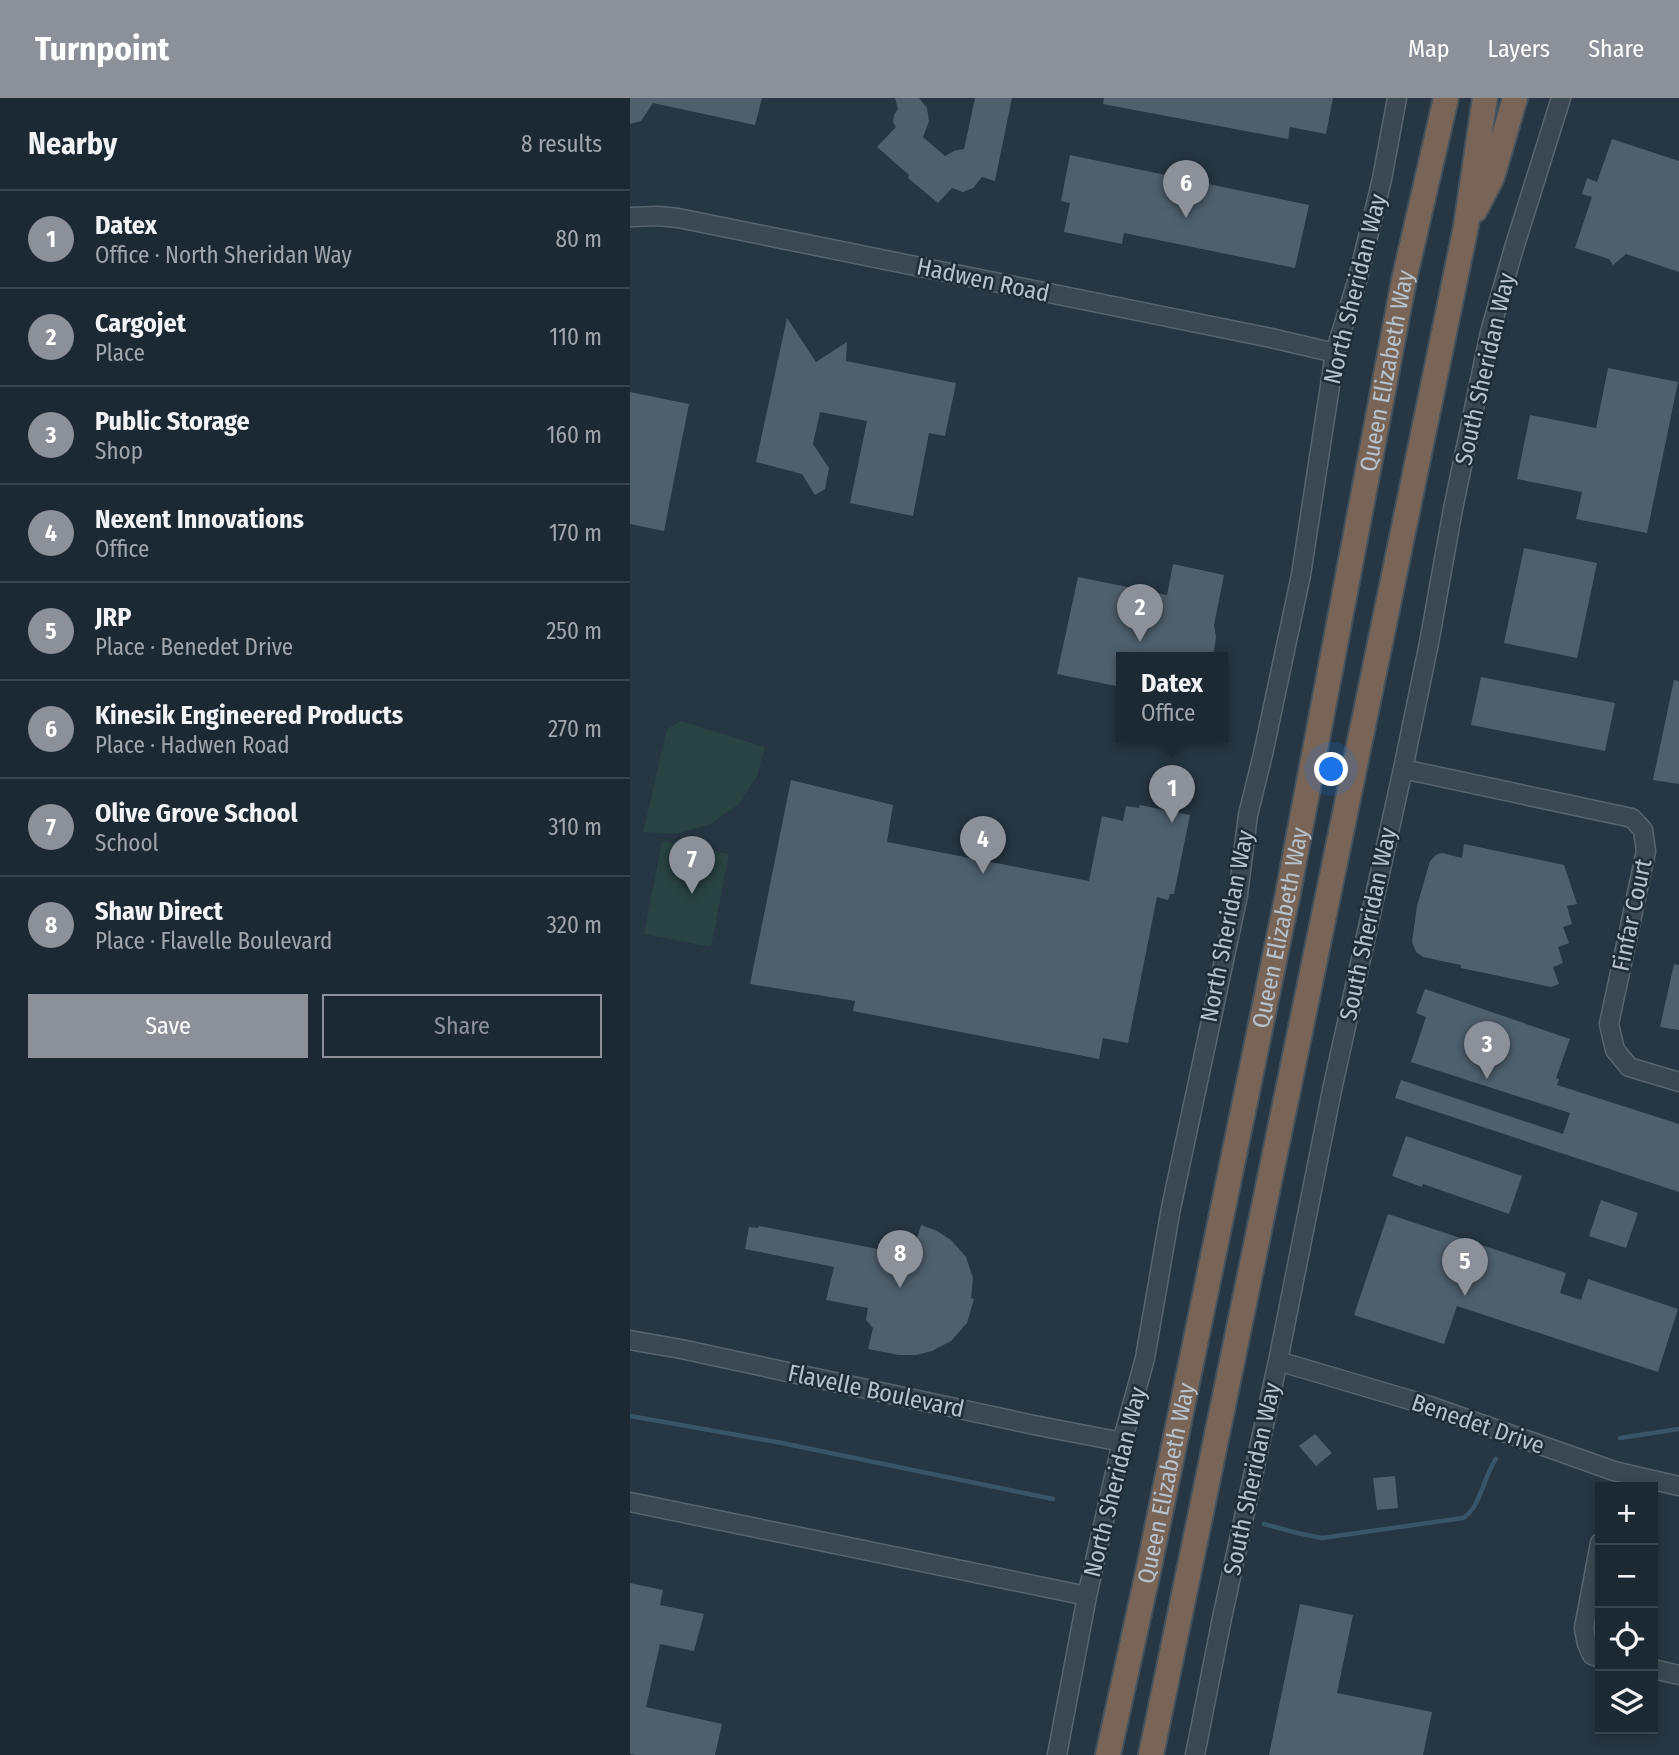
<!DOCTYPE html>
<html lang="en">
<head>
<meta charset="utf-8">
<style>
	body { margin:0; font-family:"Fira Sans Condensed",sans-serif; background:#29343e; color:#f1f3f6 }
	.controls { position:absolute; right:21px; bottom:21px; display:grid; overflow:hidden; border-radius:0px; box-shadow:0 4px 10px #0003 }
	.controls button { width:63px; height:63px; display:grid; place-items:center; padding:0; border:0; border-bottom:2px solid #3a444d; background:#1c2832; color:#f1f3f6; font:35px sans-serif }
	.you { position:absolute; left:702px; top:672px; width:24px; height:24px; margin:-18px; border:5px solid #fff; border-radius:50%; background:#1a73e8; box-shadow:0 0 0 10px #1a73e833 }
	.badge { display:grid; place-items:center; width:46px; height:46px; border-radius:50%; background:#8c9099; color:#fff; font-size:23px; font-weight:700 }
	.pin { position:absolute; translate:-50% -58px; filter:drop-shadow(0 2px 4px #0008) }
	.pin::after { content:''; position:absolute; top:37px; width:24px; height:21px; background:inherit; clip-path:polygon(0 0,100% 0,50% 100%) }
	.popup { position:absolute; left:486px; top:554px; width:112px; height:91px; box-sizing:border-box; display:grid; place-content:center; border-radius:0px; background:#1c2832; filter:drop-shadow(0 2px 5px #0005); font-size:23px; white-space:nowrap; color:#a0a6ac }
	.popup b { font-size:26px; color:#f1f3f6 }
	.popup::after { content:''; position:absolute; left:50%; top:100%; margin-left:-14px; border:14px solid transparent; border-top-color:#1c2832 }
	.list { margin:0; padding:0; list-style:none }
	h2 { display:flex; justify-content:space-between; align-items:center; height:91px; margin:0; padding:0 28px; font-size:30px }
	h2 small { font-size:23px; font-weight:400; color:#a0a6ac }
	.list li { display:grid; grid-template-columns:46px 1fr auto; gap:21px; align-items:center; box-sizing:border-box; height:98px; padding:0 28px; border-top:2px solid #3a444d }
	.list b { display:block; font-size:26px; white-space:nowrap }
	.list p { margin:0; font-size:23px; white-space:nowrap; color:#a0a6ac }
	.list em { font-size:23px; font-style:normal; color:#a0a6ac }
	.actions { display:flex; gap:14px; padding:21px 28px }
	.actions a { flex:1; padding:16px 0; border:2px solid #8c9099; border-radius:0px; text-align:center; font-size:24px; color:#8c9099 }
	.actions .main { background:#8c9099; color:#fff }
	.icon { flex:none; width:38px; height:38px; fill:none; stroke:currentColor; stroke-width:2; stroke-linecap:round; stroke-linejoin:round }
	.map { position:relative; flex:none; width:1049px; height:1657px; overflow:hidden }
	header { display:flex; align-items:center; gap:42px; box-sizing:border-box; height:98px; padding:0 35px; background:#8c9099; color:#fff }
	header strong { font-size:33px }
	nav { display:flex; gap:38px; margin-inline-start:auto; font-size:24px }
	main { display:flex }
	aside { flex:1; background:#1c2832 }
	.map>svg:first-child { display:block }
	.green { fill:#284341 }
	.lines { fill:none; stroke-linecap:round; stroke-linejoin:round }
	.stream { stroke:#395569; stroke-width:4.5 }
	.building { fill:#4f606d }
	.minor-casing { stroke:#58656f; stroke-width:21 }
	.highway-casing { stroke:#45525c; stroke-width:28 }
	.minor { stroke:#3a4851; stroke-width:18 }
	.highway { stroke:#786557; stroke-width:24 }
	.labels { text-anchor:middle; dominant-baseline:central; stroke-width:5; stroke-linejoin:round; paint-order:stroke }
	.street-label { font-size:24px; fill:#b7c2cc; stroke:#1f2d37 }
</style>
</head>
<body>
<header>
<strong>Turnpoint</strong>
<nav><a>Map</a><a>Layers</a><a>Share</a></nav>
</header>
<main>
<aside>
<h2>Nearby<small>8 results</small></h2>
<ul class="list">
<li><span class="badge">1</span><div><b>Datex</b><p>Office · North Sheridan Way</p></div><em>80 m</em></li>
<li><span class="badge">2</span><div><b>Cargojet</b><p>Place</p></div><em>110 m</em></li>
<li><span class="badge">3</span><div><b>Public Storage</b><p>Shop</p></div><em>160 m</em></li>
<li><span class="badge">4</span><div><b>Nexent Innovations</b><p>Office</p></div><em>170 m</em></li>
<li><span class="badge">5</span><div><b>JRP</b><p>Place · Benedet Drive</p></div><em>250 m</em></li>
<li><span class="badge">6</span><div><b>Kinesik Engineered Products</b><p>Place · Hadwen Road</p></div><em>270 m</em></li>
<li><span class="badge">7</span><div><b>Olive Grove School</b><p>School</p></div><em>310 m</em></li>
<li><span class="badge">8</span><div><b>Shaw Direct</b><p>Place · Flavelle Boulevard</p></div><em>320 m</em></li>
</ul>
<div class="actions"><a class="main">Save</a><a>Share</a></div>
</aside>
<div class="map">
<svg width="1049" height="1657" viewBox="0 0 1049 1657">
	<rect width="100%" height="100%" fill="#263642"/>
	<path class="green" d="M51 623 135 649 127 678 108 707 80 726 46 736 13 734 37 631Z
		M32 743 99 756 81 849 14 836Z"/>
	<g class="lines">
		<path class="stream" d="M0 1318 147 1344 423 1401
			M990 1340 1049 1331
			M634 1426 667 1435 692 1440 833 1420C850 1411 854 1377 866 1361"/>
	</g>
	<path class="building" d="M0 0H132L125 27 23 5 11 23 0 26Z
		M265 0H289L297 10 299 23 293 39 315 58 324 53 334 51 345 0H382L365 83 352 79 343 90 333 94 322 90 308 105 278 80 279 77 247 49 266 29 263 24 264 17 268 11Z
		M474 0H703L696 36 660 29 658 41 473 6Z
		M982 41 1049 63V174L996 156 983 167 979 161 945 150 962 99 952 96 957 80 967 84Z
		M440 57 679 107 665 170 494 135 492 146 434 134 440 105 431 103Z
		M157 220 186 264 217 244 216 263 326 285 315 338 299 335 283 418 220 405 237 323 190 314 183 346 199 370 195 391 185 397 172 376 126 364Z
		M978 270 1048 284 1017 435 946 421 952 394 887 381 900 317 966 330Z
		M0 294 59 306 34 433 0 426Z
		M894 450 967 465 947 560 874 545Z
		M543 466 594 477 584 527 586 539 583 559H491V589L427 576 448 479 537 497Z
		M851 579 985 605 975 653 841 627Z
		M1044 582 1049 583V686L1023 682Z
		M161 682 263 707 257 744 459 783 472 718 493 723 496 708 509 710 510 707 560 717 544 796H540L538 802 527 799 498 945 473 940 469 961 223 913 225 903 120 886Z
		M834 746 934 767 947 806 937 808 942 826 933 829 939 845 928 849 933 865 923 869 929 886 921 889 831 870V867L793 859 786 854 782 844 787 808 800 763 806 757 812 755 832 760Z
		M1044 866 1049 867V932L1030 929Z
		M795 891 940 941 926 980 929 981 927 987 1049 1026V1094L765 1000 771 982 933 1036 940 1015 781 964 796 919 786 915Z
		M776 1038 892 1078 879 1116 793 1086 792 1089 762 1078Z
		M971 1102 1008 1115 996 1150 959 1138Z
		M758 1116 936 1175 930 1195 951 1202 958 1181 1048 1211 1028 1274 827 1208 814 1246 724 1217Z
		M291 1127 307 1133 321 1142 336 1159 343 1180 341 1200 344 1201 337 1225 321 1243 302 1253 286 1257H269L238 1251 243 1230 236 1222 238 1210 196 1202 204 1169 115 1151 119 1129 128 1130 129 1128 258 1153 261 1142 285 1147Z
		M685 1336 702 1355 686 1368 669 1348Z
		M765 1378 768 1410 747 1412 743 1380Z
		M0 1485 33 1492 30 1507 74 1516 64 1553 30 1546 16 1609 92 1626 85 1657H6L0 1656Z
		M670 1506 723 1517 707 1595 802 1614 793 1657H639Z"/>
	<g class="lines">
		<g class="minor-casing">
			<path id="minor" d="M0 119 28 118 48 120 641 240 705 255
				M773 671 1002 720 1013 732 1016 753 979 926 985 952 999 969 1049 984
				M0 1242 51 1251 404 1327 492 1344
				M648 1263 797 1307 984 1373 1049 1388
				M0 1404 457 1498
				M970 1445 954 1530 957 1546 962 1557 970 1560
				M1023 1571 1049 1577
				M427 1657 457 1498 492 1344 515 1260 541 1110 608 797 618 717 633 656 671 477 705 255 728 180 752 81 767 0
				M565 1657 592 1520 648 1263 702 992 773 671 799 545 823 411 860 234 884 150 931 0"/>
		</g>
		<g class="highway-casing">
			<g id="highway">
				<path d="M845 112 862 79 885 0"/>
				<path id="s1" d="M478 1657 518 1474 658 795 774 182 816 0"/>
				<path d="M521 1657 836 128 855 0"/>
			</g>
		</g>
		<use href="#minor" class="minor"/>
		<use href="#highway" class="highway"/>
	</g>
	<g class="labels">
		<g class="street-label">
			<text transform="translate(353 182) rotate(12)">Hadwen Road</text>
			<text transform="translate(725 191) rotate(-76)">North Sheridan Way</text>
			<text transform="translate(855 271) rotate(-77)">South Sheridan Way</text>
			<text stroke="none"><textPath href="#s1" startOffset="1412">Queen Elizabeth Way</textPath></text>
			<text transform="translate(1002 817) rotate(-78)">Finfar Court</text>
			<text transform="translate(738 826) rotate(-78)">South Sheridan Way</text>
			<text transform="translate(597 828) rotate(-79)">North Sheridan Way</text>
			<text stroke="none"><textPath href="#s1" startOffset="845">Queen Elizabeth Way</textPath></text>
			<text transform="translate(246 1293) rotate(12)">Flavelle Boulevard</text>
			<text transform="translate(848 1326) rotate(19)">Benedet Drive</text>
			<text transform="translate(622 1381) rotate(-78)">South Sheridan Way</text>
			<text transform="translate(485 1384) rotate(-76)">North Sheridan Way</text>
			<text stroke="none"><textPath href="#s1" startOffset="278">Queen Elizabeth Way</textPath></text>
		</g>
	</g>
</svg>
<div class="controls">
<button>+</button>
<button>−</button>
<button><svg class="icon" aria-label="locate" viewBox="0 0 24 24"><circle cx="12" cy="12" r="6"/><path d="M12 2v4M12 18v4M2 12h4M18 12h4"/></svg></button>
<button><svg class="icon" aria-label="layers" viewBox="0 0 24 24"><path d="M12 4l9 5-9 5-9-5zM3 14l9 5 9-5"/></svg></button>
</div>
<div class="you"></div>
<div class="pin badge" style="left:542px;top:725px">1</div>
<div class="popup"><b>Datex</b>Office</div>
<div class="pin badge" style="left:510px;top:544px">2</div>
<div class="pin badge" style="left:857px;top:981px">3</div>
<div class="pin badge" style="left:353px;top:776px">4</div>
<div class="pin badge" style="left:835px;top:1198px">5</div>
<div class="pin badge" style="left:556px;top:120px">6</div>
<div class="pin badge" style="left:62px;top:796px">7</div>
<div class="pin badge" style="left:270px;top:1190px">8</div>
</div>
</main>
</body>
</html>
